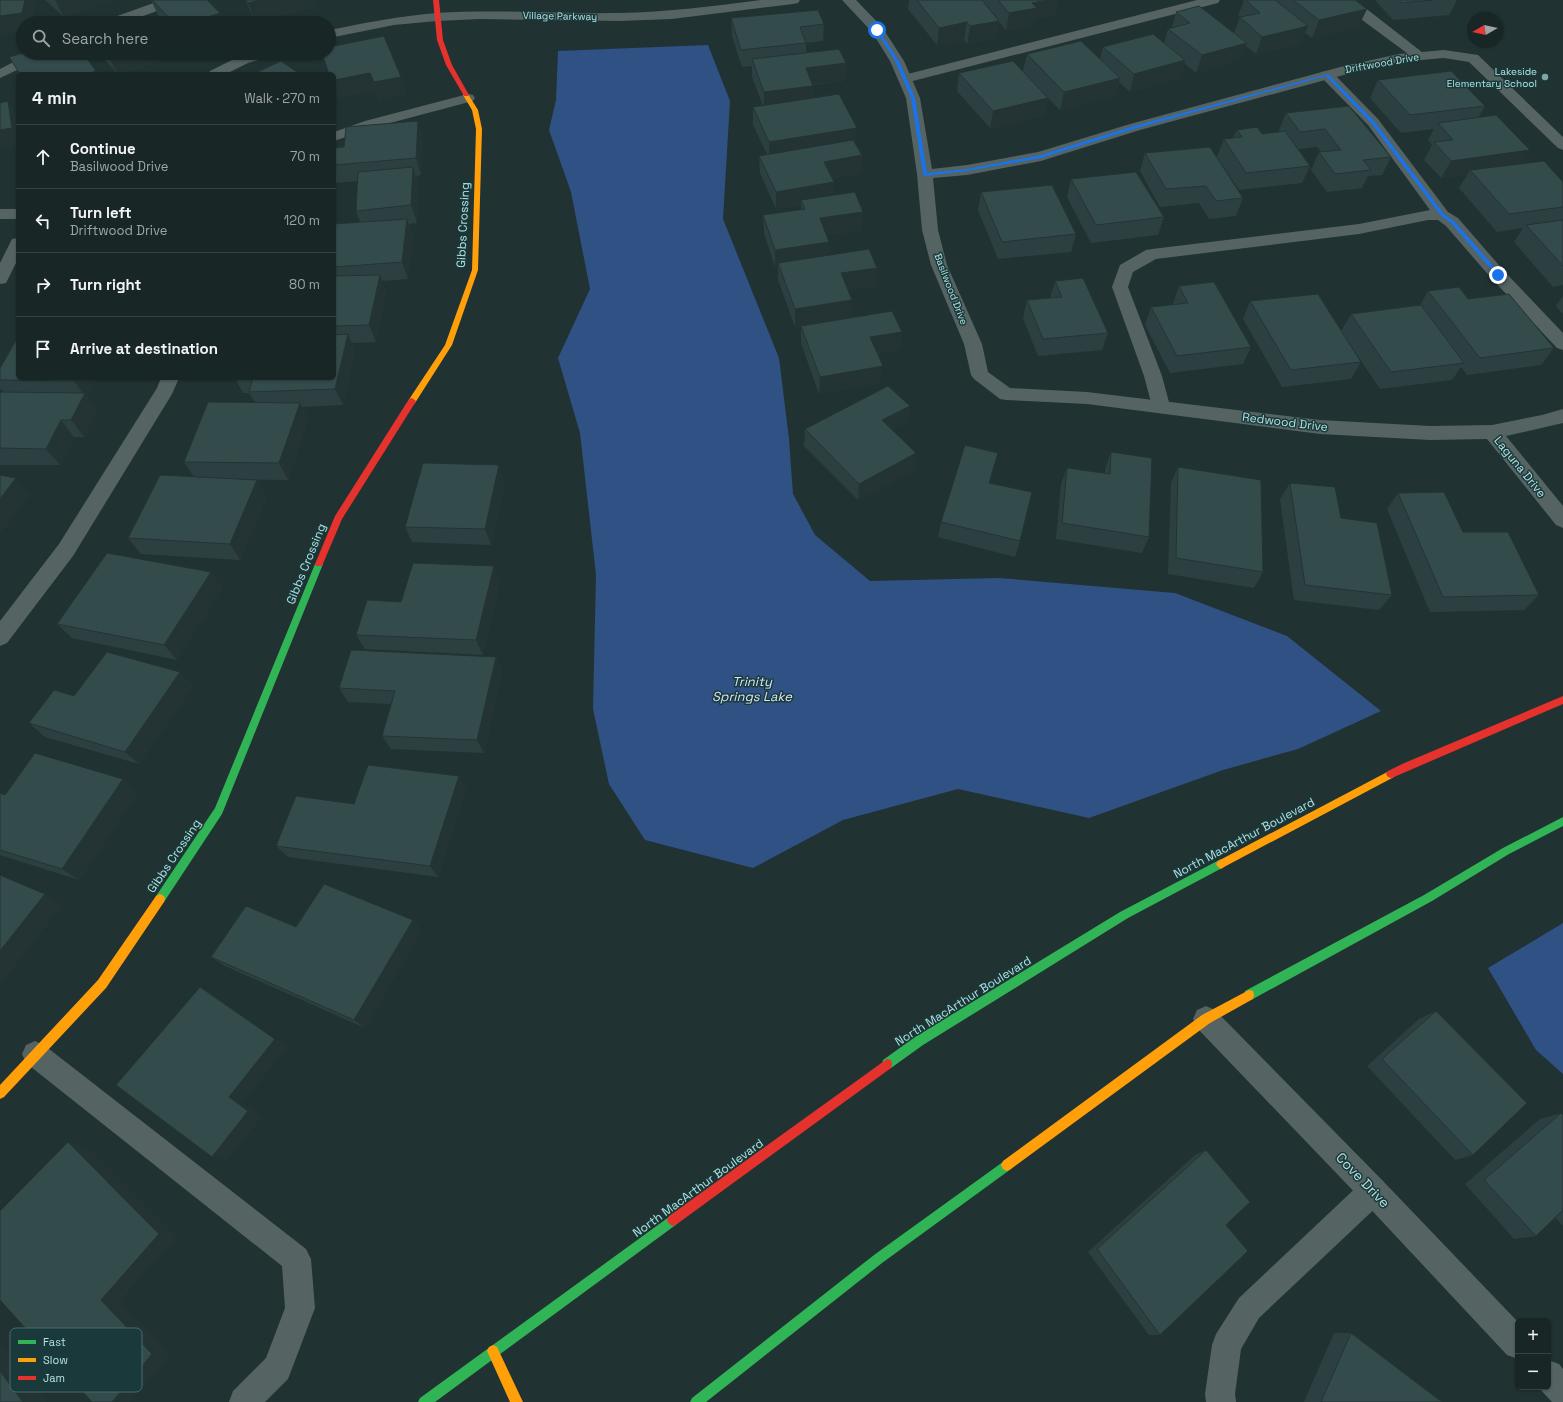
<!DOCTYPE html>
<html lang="en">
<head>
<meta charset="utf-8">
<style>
	body { margin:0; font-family:"Space Grotesk",sans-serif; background:#263232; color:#f1f3f6 }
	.controls { position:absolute; right:12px; bottom:12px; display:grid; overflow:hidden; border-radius:6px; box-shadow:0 1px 3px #0004 }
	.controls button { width:36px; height:36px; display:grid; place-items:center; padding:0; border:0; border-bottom:1px solid #374343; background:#192626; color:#f1f3f6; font:20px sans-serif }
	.compass { position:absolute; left:1467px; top:12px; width:36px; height:36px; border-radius:50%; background:#192626; box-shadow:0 1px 3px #0004; rotate:261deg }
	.stop { position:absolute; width:12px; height:12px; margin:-9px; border:3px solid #1a73e8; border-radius:50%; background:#fff }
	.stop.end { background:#1a73e8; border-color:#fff; box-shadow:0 1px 4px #0008 }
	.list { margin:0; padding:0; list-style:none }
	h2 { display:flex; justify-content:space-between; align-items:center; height:52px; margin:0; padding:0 16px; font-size:17px }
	h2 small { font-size:13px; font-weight:400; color:#9fa5a7 }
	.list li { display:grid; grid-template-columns:26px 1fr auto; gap:12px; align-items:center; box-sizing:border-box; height:64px; padding:0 16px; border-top:1px solid #374343 }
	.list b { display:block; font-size:15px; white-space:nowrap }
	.list p { margin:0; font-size:13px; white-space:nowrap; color:#9fa5a7 }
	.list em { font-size:13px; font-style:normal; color:#9fa5a7 }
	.icon { flex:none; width:22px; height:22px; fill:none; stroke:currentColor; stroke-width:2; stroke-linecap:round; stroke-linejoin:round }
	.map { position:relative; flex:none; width:1563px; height:1402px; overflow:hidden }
	.search { position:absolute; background:#192626; box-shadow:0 1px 3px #0004; left:16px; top:16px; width:320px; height:44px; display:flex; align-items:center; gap:10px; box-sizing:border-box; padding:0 14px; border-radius:22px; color:#9fa5a7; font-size:15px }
	.panel { position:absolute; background:#192626; box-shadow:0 1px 3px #0004; left:16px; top:72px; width:320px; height:308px; border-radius:6px }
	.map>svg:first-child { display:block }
	.water { fill:#305183 }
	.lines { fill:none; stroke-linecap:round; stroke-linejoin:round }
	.lane { fill:#556363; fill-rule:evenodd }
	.street { fill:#556363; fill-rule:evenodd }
	.fast { fill:#30b455; fill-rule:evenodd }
	.slow { fill:#ff9f0a; fill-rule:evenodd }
	.jam { fill:#e5322d; fill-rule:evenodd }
	.wall { fill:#2d4041 }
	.shaded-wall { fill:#243435 }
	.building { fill:#344b4c; stroke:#243435 }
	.route { fill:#1a73e8 }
	.poi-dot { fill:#81a4a5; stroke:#19393a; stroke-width:1.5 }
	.labels { text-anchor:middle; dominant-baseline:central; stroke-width:3; stroke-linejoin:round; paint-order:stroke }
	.far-street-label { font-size:10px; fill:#b4e1e3; stroke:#19393a }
	.far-poi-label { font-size:10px; fill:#b4e1e3; stroke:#19393a; text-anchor:end }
	.street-label { font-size:12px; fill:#b4e1e3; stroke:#19393a }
	.water-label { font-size:13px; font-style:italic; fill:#dae5f6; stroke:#19393a }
	.near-street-label { font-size:14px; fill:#b4e1e3; stroke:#19393a }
	.key { fill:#19393a; stroke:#486b6d; stroke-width:1 }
	.key-label { font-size:11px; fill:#b4e1e3 }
</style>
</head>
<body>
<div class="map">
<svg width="1563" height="1402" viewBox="0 0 1563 1402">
	<rect width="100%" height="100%" fill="#213232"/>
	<path class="water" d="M708 45 730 101 723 219 779 358 789 439 793 494 815 535 870 581 999 578 1175 593 1287 636 1381 711 1298 749 1223 770 1089 818 958 789 843 820 753 868 645 840 609 784 593 709 596 575 580 433 558 358 590 289 571 192 549 130 556 100 558 51Z
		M1563 923V1074L1536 1050 1488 968Z"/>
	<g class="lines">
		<path class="lane" d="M162 0H181L179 3 124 23H104L106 20Z
			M1197 0H1220L1218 3 905 83 900 82 898 79 900 76Z
			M1335 0H1352L1359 3 1427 56 1425 59 1420 60 1415 59Z
			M31 53H49L47 56 0 78V69Z
			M1327 71 1332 72 1378 119 1448 212 1458 218 1504 271 1563 333V350L1557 348 1492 279 1446 226 1438 220H1428L1359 234 1156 259 1133 272 1128 287 1162 376 1170 406 1167 411 1161 413 1155 411 1152 406 1144 376 1112 287 1120 265 1146 250 1152 249 1359 224 1430 210 1368 125 1322 78 1320 75 1322 72Z
			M468 94 473 95 475 98 473 101 375 127 334 141V132L365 121Z
			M161 378H179L172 394 73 556 7 643 0 646V621L59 544 157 388Z
			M35 1041 44 1045 306 1249 311 1259 315 1308 288 1379 265 1402H229L233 1391 266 1358 285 1308 282 1266 26 1063 22 1054 26 1045Z
			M1373 1177 1383 1181 1387 1191 1383 1201 1259 1318 1241 1349 1235 1394 1236 1402H1206L1205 1394 1212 1345 1216 1334 1239 1298 1363 1181Z"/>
		<path class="street" d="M761 0H800L798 3 793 4 672 19 619 21 480 19 437 21 394 25 329 38V30C365 23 400 16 437 13 498 9 558 14 619 13 667 12 714 6 761 0Z
			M842 0H856L882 27 904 61 920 98 932 169 967 165 1038 152 1130 124 1344 66 1399 54 1444 50 1478 55 1563 137V150L1558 148 1469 62 1444 58 1399 62 1351 73 1140 130 1041 161 967 175 933 178 938 230 947 265 982 344 988 372 1010 388 1087 392 1320 420 1430 426 1492 425 1542 415 1563 409V423L1506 436 1563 506V528L1556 525 1487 439 1430 440 1320 434 1087 404 1006 400 1000 399 974 379 971 375 964 344 931 265 922 230 917 174 906 98 890 61 872 32Z
			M251 53H273L271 56 248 63 226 74H208L210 71 238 57Z
			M0 209H18V219H0Z
			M18 238V259L6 283 0 284V263L12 239Z
			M1206 1006 1215 1010 1383 1181 1518 1322V1359L1507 1355 1363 1201 1197 1028 1193 1019 1197 1010Z
			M1548 1360 1559 1364 1563 1369V1402H1552L1538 1387H1548Z"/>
		<path class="fast" d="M319 561 323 564 222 814 164 902 160 904 156 902 155 899 156 896 215 808 315 564Z
			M1563 817V826L1509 854 1432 901 1253 999 1249 1000 1245 999 1244 995 1245 991 1424 895 1503 848Z
			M1221 859 1224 861 1226 864 1224 867 1128 918 923 1045 891 1068 887 1069 883 1068 882 1064 883 1060 915 1037 1120 912Z
			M1007 1159 1011 1161 1013 1165 1011 1169 882 1263 706 1402H690L692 1398 874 1255Z
			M673 1214 677 1216 679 1220 677 1224 435 1402H418L420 1398Z"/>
		<path class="slow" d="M466 93 468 94 478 110 482 129 478 270 452 345 415 403 412 404 408 401 445 345 472 270 476 129 472 110 463 95Z
			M1391 770 1394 771 1396 774 1394 777 1224 867 1221 869 1218 867 1216 864 1218 861Z
			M160 894 164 896 165 899 164 902 106 988 4 1097 0 1099V1085L98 980 156 896Z
			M1249 990 1253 991 1254 995 1253 999 1210 1023 1011 1169 1007 1171 1003 1169 1001 1165 1003 1161 1202 1015Z
			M493 1345 497 1347 523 1402H510L487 1351 489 1347Z"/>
		<path class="jam" d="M433 0H439L443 40 452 65 469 95 468 96H464L446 65 437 40Z
			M412 398 416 401 415 403 342 519 322 566H316L315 564 335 516 409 399Z
			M1563 696V704L1394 777 1391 778 1388 777 1386 774 1388 771 1402 764Z
			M887 1059 891 1060 892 1064 891 1068 677 1224 673 1226 669 1224 667 1220 669 1216Z"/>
	</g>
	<path class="wall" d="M45 0H112L64 17Z
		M151 0H207L224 23H166L158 15Z
		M245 0H315L317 6 255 21Z
		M909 0H1058L1055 15 1034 19 1033 25 1006 30 999 22 996 38 967 44 964 40 937 45 908 9Z
		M1244 0H1355L1359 26 1312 38 1305 33 1301 44 1256 54 1246 46 1241 60 1196 73 1184 63 1180 78 1130 92 1119 82 1115 96 1060 110 1048 98 1045 115 990 128 957 91 959 73 1023 71 1027 54 1100 59 1103 47 1164 43 1168 29 1172 28 1176 12 1234 33 1240 17 1238 16Z
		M1375 0H1457L1449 15 1393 20Z
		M731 18 824 24 823 41 806 43V53L846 63 845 81 812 85 813 98 856 145 862 155 860 173 832 178 833 195 862 230 827 235 829 242V255L875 285 848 290 852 300 851 318 795 327 778 280V267H775L764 233 763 215 801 210V205L776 209 760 173 759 156 767 154 753 125V107L763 106 752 77V66L742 67 732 36Z
		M98 53H155L159 61 122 74H118Z
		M334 74 401 77 406 94 379 100 376 90 338 98Z
		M1378 80 1485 106 1478 118 1521 164 1563 182V285L1553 287 1514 242 1523 228 1497 232 1459 188 1467 175 1441 178 1424 160 1432 145 1428 140 1434 129 1401 133 1370 98Z
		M1286 113 1391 157 1382 175 1368 176 1362 188 1327 192 1311 170 1319 152H1321L1317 147 1298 149 1310 166 1302 183 1239 190 1217 157 1243 198 1236 216 1209 219 1199 203 1160 207 1140 171 1145 153 1217 157 1224 139 1233 138 1237 130 1262 134 1280 132 1279 130Z
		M423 138 421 175 416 176 418 185 417 223 409 224 413 237 408 279 382 281 386 292 376 342 352 343 355 351 343 405 302 407 308 419 288 480 230 479 267 497 240 560 141 554 128 538 194 477 184 462 255 402 249 393H243L235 378H334V224L360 222 356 211 358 181 334 183V148Z
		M1071 179 1164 217 1158 235 1091 243 1067 197Z
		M981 192 1076 234 1071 252 998 259 978 210Z
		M1055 281 1108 333 1102 350 1038 356 1023 318 1027 300 1050 298Z
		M1179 286 1251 347 1243 364 1170 373 1145 325 1151 307 1173 305V304Z
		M1428 291 1468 299 1554 348 1541 365 1467 375 1461 367 1452 380 1380 389 1341 331 1351 314 1420 305Z
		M1563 296V314L1556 306Z
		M1250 301 1361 362 1351 379 1282 387 1243 319Z
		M801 326 902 332 900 349 877 353 881 383 819 394 801 343Z
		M0 368 96 378 87 396 97 410 84 437H74L60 465H0V392H3L0 388Z
		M910 406 907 422 892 430 916 453 914 470 858 500 804 446 805 429Z
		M1111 452 1149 537 1142 553 1056 539 1061 484 1067 468 1105 474V469Z
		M1178 467 1263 572 1254 588 1168 574 1171 483Z
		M994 469 990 483 1020 541 1015 557 938 537 941 522Z
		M505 482 491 545 412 542 405 527Z
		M1290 483 1392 595 1379 610 1294 600 1280 499Z
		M1398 493 1463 532 1539 595 1524 610 1430 612 1387 509Z
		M211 572 222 588 177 660 72 638 57 624Z
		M500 582 483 655 365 649 356 635 401 602Z
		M496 657 502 671 484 753 391 749 382 736 391 704 348 702 339 688Z
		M180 672 193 686 139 764 45 737 29 723 74 696Z
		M466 789 438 877 288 857 276 846 354 804Z
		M138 792 79 880 0 855V793L5 795Z
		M413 920 422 930 365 1028 225 966 211 957 296 927Z
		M1436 1011 1473 1155 1455 1160 1367 1066 1419 1019Z
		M1561 1113 1563 1115V1226L1555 1217 1536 1236 1514 1239 1465 1184 1540 1119Z
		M1206 1150 1226 1225 1160 1335H1149L1088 1252 1195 1155Z
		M1334 1333H1351L1442 1402H1304Z"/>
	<path class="shaded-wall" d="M25 0H38L33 23H23V32L1 35 0 33V16Z
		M55 0H112L64 17Z
		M262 0H315L317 6 255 21 248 3Z
		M330 0H342L331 2Z
		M1048 0H1058L1055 15 1034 19 1033 25 1006 30 1009 13 1032 3Z
		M1084 0H1096L1084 2Z
		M1367 9 1359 26 1312 38 1319 20Z
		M220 13 224 23H190Z
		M999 21 996 38 967 44 970 26Z
		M967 22 964 40 937 45 939 28Z
		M1308 26 1301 44 1256 54 1262 37Z
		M1247 43 1241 60 1196 73 1202 55Z
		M122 53H155L159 61 122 74H118L109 58Z
		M1185 60 1180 78 1130 92 1134 74Z
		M846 63 845 81 805 85 806 68Z
		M96 71 98 74H87Z
		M370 73 376 90 338 98 334 87V80Z
		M401 77 406 94 379 100 374 82Z
		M1120 78 1115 96 1060 110 1064 92Z
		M813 86V104L764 110V92Z
		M1048 98 1045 115 990 128 993 111Z
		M8 101 18 117V147L0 151V130Z
		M418 121 423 138 421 175 416 158Z
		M857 128 856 145 769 159V142Z
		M1530 150 1519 168 1470 170 1467 175 1441 178 1451 161Z
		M862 155 860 173 823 179 824 162Z
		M413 167 418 185 417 223 411 205Z
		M834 182 833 199 801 200V205L776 209V192Z
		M863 212 862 230 820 236V218Z
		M407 219 413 237 408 279 402 262Z
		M829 242V260L778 263V267H775V250Z
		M877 268 875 285 840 291 841 273Z
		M380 275 386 292 376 342 369 325Z
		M852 300 851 318 795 327V309Z
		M902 332 900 349 869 354 870 337Z
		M348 334 355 351 343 405 335 389Z
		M883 366 881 383 819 394 820 377Z
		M75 378H96L87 396 97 410 84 437 71 420 84 395 74 381Z
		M300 403 308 419 288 480 279 463Z
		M910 406 907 422 880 437 882 420Z
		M61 420 74 437 60 465 46 449Z
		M916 453 914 470 858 500 859 484Z
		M998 453 994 469 985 499 989 483Z
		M499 465 505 482 491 545 485 529Z
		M16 478 31 494 0 535V499Z
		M257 480 267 497 240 560 230 544Z
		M494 566 500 582 483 655 476 640Z
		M211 572 222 588 177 660 164 645Z
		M496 657 502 671 484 753 477 740Z
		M180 672 193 686 139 764 125 752Z
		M459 776 466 789 438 877 430 866Z
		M123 779 138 792 79 880 62 869Z
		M45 894 63 905 0 985V951Z
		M413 920 422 930 365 1028 354 1020Z
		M200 987 215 996 288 1047 243 1103 262 1117 227 1161 212 1157Z
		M68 1142 87 1147 177 1237 120 1301 171 1354 130 1402H112L101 1300Z
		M0 1339 47 1402H23L0 1371Z"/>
	<path class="building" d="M0 0H25L22 13 0 16Z
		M152 0H207L220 13 190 23H174Z
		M246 0H262L248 3Z
		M917 0H982L999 21 970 26 967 22 939 28Z
		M998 0H1048L1032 3 1037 8 1009 13Z
		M1246 0H1275L1308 26 1262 37 1240 17 1260 13Z
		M1293 0H1355L1367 9 1319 20Z
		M1399 0H1433L1402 3Z
		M1199 6 1247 43 1202 55 1168 29 1190 23 1176 12Z
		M818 10 824 24 800 27 806 43 741 50 731 18Z
		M124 17 130 23H106Z
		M102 20 104 23H95Z
		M1153 34 1185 60 1134 74 1103 47Z
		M384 36 401 77 374 82 370 73 334 80V74H329L322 53H329V47Z
		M1081 41 1120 78 1064 92 1027 54Z
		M839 49 846 63 806 68 813 86 764 92 752 59Z
		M23 53H83L96 71 87 74H20L9 57Z
		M105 53H122L109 58Z
		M281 61 300 74H253Z
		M1013 61 1048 98 993 111 959 73Z
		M1451 71 1485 106 1410 115 1378 80Z
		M839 94 857 128 769 142 753 107Z
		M8 101 12 128 0 130V103Z
		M1349 106 1391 157 1363 160 1371 170 1335 174 1319 152 1341 150 1325 129 1300 132 1286 113Z
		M1496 115 1530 150 1451 161 1434 142 1453 140 1438 123Z
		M418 121 416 158 334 165V148L344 147 346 127Z
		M1257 127 1262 134 1285 131 1310 166 1246 173 1224 139 1242 137 1237 130Z
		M853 140 862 155 824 162 834 182 776 192 759 156Z
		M1210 147 1243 198 1216 201 1206 186 1166 189 1145 153Z
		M1544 161 1563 182V207L1509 214 1470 170Z
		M413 167 411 205 356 211 358 172Z
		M1136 172 1164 217 1096 225 1071 179Z
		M1052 185 1076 234 1002 242 981 192Z
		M855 192 863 212 820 218 829 242 775 250 763 215 805 209 801 200Z
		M407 219 402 262 334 267V224Z
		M1563 220V266L1526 225Z
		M869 249 877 268 841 273 852 300 795 309 778 263Z
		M380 275 369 325 334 326V276Z
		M1083 278 1108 333 1043 339 1027 300 1062 297 1055 281Z
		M1214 282 1251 347 1177 356 1151 307 1188 303 1179 286Z
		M1459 287 1468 299 1509 294 1554 348 1480 358 1428 291Z
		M1318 294 1361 362 1291 370 1250 301Z
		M1421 305 1464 363 1391 372 1351 314Z
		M892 311 902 332 870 337 883 366 820 377 801 326Z
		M348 334 335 389 249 392 253 378H334V335Z
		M18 337V378H75L74 381 0 380V368Z
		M888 386 910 406 882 420 916 453 859 484 805 429Z
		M0 392 85 393 71 420H61L46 449 0 448Z
		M208 402 300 403 279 463 184 462Z
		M965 445 998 453 989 483 1032 492 1020 541 941 522Z
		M1111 452 1152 458 1149 537 1062 523 1067 468 1110 474Z
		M423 463 499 465 485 529 405 527Z
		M1178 467 1261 480 1263 572 1176 558Z
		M0 475 16 478 0 499Z
		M160 475 257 480 230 544 128 538Z
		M1290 483 1335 487 1341 518 1377 523 1392 595 1305 585Z
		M1444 492 1463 532H1508L1539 595 1443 597 1398 493Z
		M107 553 211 572 164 645 57 624Z
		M413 563 494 566 476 640 356 635 367 600 401 602Z
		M351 650 496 657 477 740 382 736 395 691 339 688Z
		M107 652 180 672 125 752 29 723 54 690 74 696Z
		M35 753 123 779 62 869 0 850V793L5 795Z
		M368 765 459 776 430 866 276 846 296 796 354 804Z
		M0 875 45 894 0 951Z
		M324 884 413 920 354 1020 211 957 246 906 296 927Z
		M200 987 275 1039 229 1097 248 1111 212 1157 116 1085Z
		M1436 1011 1527 1103 1473 1155 1382 1059Z
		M1561 1113 1563 1115V1210L1536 1236 1484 1180Z
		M68 1142 159 1234 101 1300 152 1354 112 1402H92L0 1300V1211Z
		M1206 1150 1250 1202 1226 1225 1248 1251 1160 1335 1097 1249Z
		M1351 1333 1442 1402H1321Z
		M0 1371 23 1402H0Z"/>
	<path class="route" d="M875 29H878L899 61 915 98 927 173 967 169 1041 155 1134 126 1328 74 1374 121 1444 214 1454 221 1501 275 1497 276 1451 223 1441 216 1371 123 1326 76 1137 128 1041 158 967 171 925 176 923 174 911 98 895 61Z"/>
	<circle class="poi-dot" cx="1545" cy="77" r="4"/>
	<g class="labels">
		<g class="far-street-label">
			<text transform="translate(560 16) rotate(1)">Village Parkway</text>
			<text transform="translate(1382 63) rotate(-10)">Driftwood Drive</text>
			<text transform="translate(951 289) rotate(69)">Basilwood Drive</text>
		</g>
		<g class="far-poi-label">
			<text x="1537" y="71">Lakeside<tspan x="1537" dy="12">Elementary School</tspan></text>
		</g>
		<g class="street-label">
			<text transform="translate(463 225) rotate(-87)">Gibbs Crossing</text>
			<text transform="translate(1285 422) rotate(7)">Redwood Drive</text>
			<text transform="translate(1520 467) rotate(51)">Laguna Drive</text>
			<text transform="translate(306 564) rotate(-68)">Gibbs Crossing</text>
			<text transform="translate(1244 838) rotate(-28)">North MacArthur Boulevard</text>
			<text transform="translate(174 856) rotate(-56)">Gibbs Crossing</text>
			<text transform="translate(963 1001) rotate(-32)">North MacArthur Boulevard</text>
			<text transform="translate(698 1188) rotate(-36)">North MacArthur Boulevard</text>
		</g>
		<g class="water-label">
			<text x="752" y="681">Trinity<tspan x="752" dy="15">Springs Lake</tspan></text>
		</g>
		<g class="near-street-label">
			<text transform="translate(1363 1180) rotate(46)">Cove Drive</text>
		</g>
	</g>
	<rect x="10" y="1328" width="132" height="64" rx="6" class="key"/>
	<rect x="18" y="1340" width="18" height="4" fill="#30b455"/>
	<rect x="18" y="1358" width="18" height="4" fill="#ff9f0a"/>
	<rect x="18" y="1376" width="18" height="4" fill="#e5322d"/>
	<g class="key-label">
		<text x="43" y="1346">Fast</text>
		<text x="43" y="1364">Slow</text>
		<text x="43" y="1382">Jam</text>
	</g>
</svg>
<div class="controls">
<button>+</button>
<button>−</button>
</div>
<svg class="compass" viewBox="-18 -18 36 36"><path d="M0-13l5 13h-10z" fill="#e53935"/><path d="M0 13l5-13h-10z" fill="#9fa5a7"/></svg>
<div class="stop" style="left:877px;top:30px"></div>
<div class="stop end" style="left:1498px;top:275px"></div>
<div class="search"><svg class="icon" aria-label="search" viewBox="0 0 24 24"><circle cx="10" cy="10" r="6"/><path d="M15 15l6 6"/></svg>Search here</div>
<section class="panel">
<h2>4 min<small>Walk · 270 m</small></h2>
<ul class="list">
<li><svg class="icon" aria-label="ahead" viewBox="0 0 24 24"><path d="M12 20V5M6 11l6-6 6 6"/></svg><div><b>Continue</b><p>Basilwood Drive</p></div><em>70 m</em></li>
<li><svg class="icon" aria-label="left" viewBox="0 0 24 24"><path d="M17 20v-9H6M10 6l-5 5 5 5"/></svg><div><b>Turn left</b><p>Driftwood Drive</p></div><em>120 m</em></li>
<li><svg class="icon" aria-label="right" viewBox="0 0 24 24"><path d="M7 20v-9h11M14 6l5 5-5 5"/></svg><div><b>Turn right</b></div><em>80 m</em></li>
<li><svg class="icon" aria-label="arrive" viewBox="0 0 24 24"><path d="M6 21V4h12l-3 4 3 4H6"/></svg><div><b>Arrive at destination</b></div></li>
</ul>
</section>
</div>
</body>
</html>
